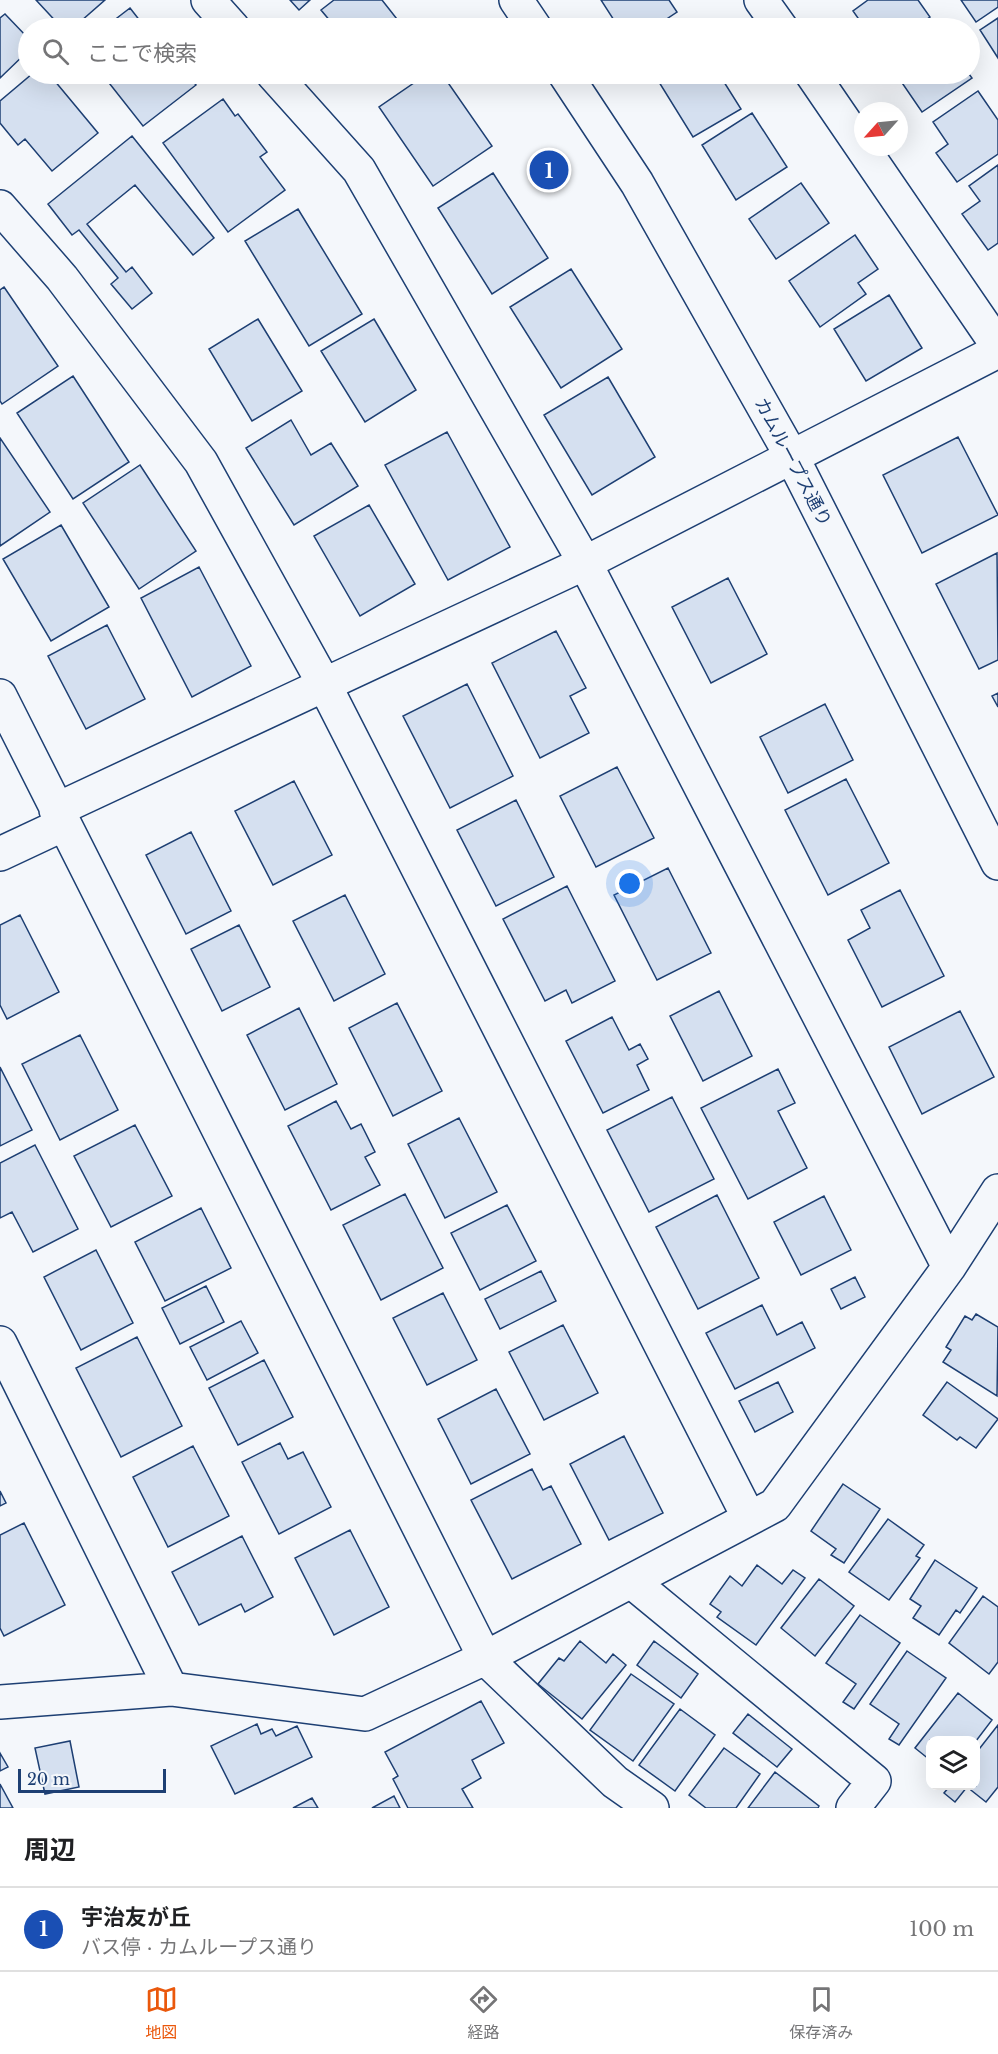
<!DOCTYPE html>
<html lang="ja">
<head>
<meta charset="utf-8">
<style>
	body { margin:0; font-family:"Libre Baskerville","Noto Sans JP",serif; background:#f2f2f2; color:#202124 }
	.controls { position:absolute; right:18px; bottom:18px; display:grid; overflow:hidden; border-radius:12px; box-shadow:0 6px 24px #0002 }
	.controls button { width:54px; height:54px; display:grid; place-items:center; padding:0; border:0; border-bottom:2px solid #e0e0e0; background:#fff; color:#202124; font:30px sans-serif }
	.compass { position:absolute; left:854px; top:102px; width:54px; height:54px; border-radius:50%; background:#fff; box-shadow:0 6px 24px #0002; rotate:243deg }
	.scale { position:absolute; left:18px; bottom:15px; width:148px; box-sizing:border-box; padding-left:6px; border:3px solid #1d3f73; border-top:0; font-size:16px; line-height:21px; white-space:nowrap; color:#1d3f73; -webkit-text-stroke:4px #f4f7fb; paint-order:stroke }
	.you { position:absolute; left:630px; top:884px; width:21px; height:21px; margin:-15px; border:4px solid #fff; border-radius:50%; background:#1a73e8; box-shadow:0 0 0 9px #1a73e833 }
	.badge { display:grid; place-items:center; width:39px; height:39px; border-radius:50%; background:#ea580c; color:#fff; font-size:20px; font-weight:700 }
	.pin { position:absolute; translate:-50% -50%; border:3px solid #fff; box-shadow:0 2px 6px #0006 }
	.list { margin:0; padding:0; list-style:none }
	h2 { display:flex; justify-content:space-between; align-items:center; height:78px; margin:0; padding:0 24px; font-size:26px }
	h2 small { font-size:20px; font-weight:400; color:#757577 }
	.list li { display:grid; grid-template-columns:39px 1fr auto; gap:18px; align-items:center; box-sizing:border-box; height:84px; padding:0 24px; border-top:2px solid #e0e0e0 }
	.list b { display:block; font-size:22px; white-space:nowrap }
	.list p { margin:0; font-size:20px; white-space:nowrap; color:#757577 }
	.list em { font-size:20px; font-style:normal; color:#757577 }
	.icon { flex:none; width:33px; height:33px; fill:none; stroke:currentColor; stroke-width:2; stroke-linecap:round; stroke-linejoin:round }
	.map { position:relative; flex:none; width:998px; height:1808px; overflow:hidden }
	.search { position:absolute; background:#fff; box-shadow:0 6px 24px #0002; left:18px; right:18px; top:18px; height:66px; display:flex; align-items:center; gap:15px; box-sizing:border-box; padding:0 21px; border-radius:33px; color:#757577; font-size:22px }
	.sheet { height:162px; background:#fff }
	nav { display:flex; justify-content:space-around; align-items:center; box-sizing:border-box; height:84px; border-top:2px solid #e0e0e0; background:#fff; font-size:16px; color:#757577 }
	nav a { display:grid; justify-items:center; gap:3px }
	nav .on { color:#ea580c }
	.map>svg:first-child { display:block }
	.building { fill:#d5e0f0; stroke:#1d3f73; stroke-width:1.5 }
	.lines { fill:none; stroke-linecap:round; stroke-linejoin:round }
	.minor-casing { stroke:#1d3f73; stroke-width:36 }
	.minor { stroke:#f4f7fb; stroke-width:33 }
	.labels { text-anchor:middle; dominant-baseline:central; stroke-width:4.5; stroke-linejoin:round; paint-order:stroke }
	.street-label { font-size:18px; fill:#1d3f73; stroke:#f4f7fb }
</style>
</head>
<body>
<div class="map">
<svg width="998" height="1808" viewBox="0 0 998 1808">
	<rect width="100%" height="100%" fill="#f4f7fb"/>
	<path class="building" d="M36 0H105L73 28H62Z
		M290 0H310L299 10Z
		M334 0H382L404 28H336L321 10Z
		M601 0H669L677 12 653 28H619Z
		M868 0H918L930 17 914 28H865L853 11Z
		M961 0H998V7L976 22Z
		M130 8 144 26 148 23 153 28H104Z
		M5 14 28 38V51L0 78V18Z
		M998 18V58L980 30Z
		M32 74H49L98 133 52 171 25 139 18 145 0 123V101Z
		M102 74H187L196 85 143 126Z
		M427 74H442L492 146 433 186 379 107Z
		M654 74H719L741 109 693 137Z
		M896 74H969L972 78 922 112Z
		M978 91 998 120V154L957 182 936 153 948 144 933 122Z
		M223 99 235 116 238 114 267 152 260 157 285 190 228 232 163 143Z
		M752 113 787 167 736 200 702 145Z
		M132 136 214 238 193 255 135 185 87 224 126 272 132 267 152 293 132 309 111 284 118 278 79 230 72 235 48 204Z
		M998 165V243L988 250 962 214 980 201 969 186Z
		M493 173 548 258 492 294 438 208Z
		M801 183 829 223 776 259 749 219Z
		M298 209 362 314 309 346 245 241Z
		M855 235 878 269 858 283 866 294 820 327 789 281Z
		M571 269 622 349 561 388 510 307Z
		M4 287 58 366 2 404 0 401V290Z
		M889 295 922 348 866 381 834 329Z
		M258 319 302 391 252 421 209 349Z
		M374 319 416 390 365 422 321 351Z
		M73 376 129 462 73 499 17 413Z
		M608 377 655 457 592 495 544 415Z
		M291 420 311 455 331 443 358 486 294 525 246 448Z
		M447 432 510 547 448 580 385 465Z
		M958 437 998 515 922 553 883 475Z
		M0 438 50 512 0 546Z
		M140 465 196 551 139 589 83 503Z
		M369 505 415 584 360 616 314 536Z
		M61 525 109 607 51 641 3 559Z
		M997 553 998 660 979 669 936 584Z
		M199 567 251 666 192 697 141 598Z
		M728 578 767 654 711 683 672 607Z
		M107 625 145 699 86 729 48 656Z
		M556 631 586 688 570 696 589 733 540 758 492 663Z
		M467 684 513 776 450 808 403 716Z
		M998 693V707L992 696Z
		M825 704 853 760 788 793 760 737Z
		M617 767 654 838 596 867 560 796Z
		M846 779 889 863 828 895 785 810Z
		M294 781 332 855 273 885 235 811Z
		M516 800 554 877 496 906 457 830Z
		M191 832 231 911 186 934 146 855Z
		M668 868 711 953 657 980 614 895Z
		M567 886 615 981 572 1003 566 990 545 1001 503 919Z
		M900 890 944 976 882 1007 848 940 870 928 861 910Z
		M345 895 385 974 334 1001 293 921Z
		M20 915 59 992 7 1019 0 1005V925Z
		M239 925 270 987 222 1011 191 949Z
		M719 991 752 1056 703 1081 670 1016Z
		M397 1003 442 1091 393 1116 349 1028Z
		M299 1008 337 1084 285 1110 247 1035Z
		M960 1011 994 1077 922 1114 889 1047Z
		M612 1017 629 1050 640 1044 648 1059 637 1065 649 1090 603 1113 566 1041Z
		M80 1035 118 1110 60 1140 22 1064Z
		M0 1067 32 1130 0 1146Z
		M778 1069 795 1103 778 1111 807 1168 748 1199 701 1108Z
		M672 1097 714 1179 649 1212 607 1130Z
		M336 1101 351 1129 361 1124 375 1152 365 1157 380 1185 331 1210 288 1126Z
		M459 1118 497 1192 445 1218 408 1144Z
		M135 1125 172 1196 111 1227 74 1156Z
		M35 1145 78 1229 33 1252 12 1212 0 1218V1163Z
		M405 1194 443 1268 381 1300 343 1225Z
		M717 1195 759 1278 698 1309 656 1227Z
		M824 1196 851 1250 801 1275 774 1222Z
		M507 1205 536 1261 480 1290 451 1233Z
		M201 1208 231 1268 165 1301 135 1242Z
		M96 1250 133 1323 81 1350 44 1277Z
		M541 1271 556 1301 500 1329 485 1299Z
		M855 1277 865 1297 841 1309 831 1289Z
		M206 1286 224 1322 180 1344 162 1308Z
		M443 1293 477 1360 427 1385 393 1318Z
		M762 1305 777 1335 802 1322 815 1348 735 1389 706 1333Z
		M976 1314 998 1327 997 1396 943 1362 951 1350 946 1347 965 1316 972 1320Z
		M241 1321 258 1353 207 1380 190 1347Z
		M563 1325 598 1393 544 1420 509 1352Z
		M137 1337 182 1426 121 1457 76 1368Z
		M264 1360 293 1417 238 1445 209 1388Z
		M778 1382 793 1412 755 1432 739 1401Z
		M947 1382 998 1419 976 1448 960 1437 957 1440 923 1415Z
		M496 1389 530 1454 471 1484 438 1419Z
		M624 1436 663 1513 609 1540 570 1464Z
		M280 1443 288 1459 303 1452 331 1507 279 1534 242 1462Z
		M193 1446 229 1516 168 1547 133 1477Z
		M532 1469 543 1490 551 1486 581 1544 512 1579 471 1500Z
		M843 1484 880 1509 844 1563 831 1555 836 1549 811 1531Z
		M0 1491 6 1503 0 1506Z
		M888 1519 924 1545 916 1556 920 1558 889 1600 849 1572Z
		M24 1523 65 1605 4 1636 0 1628V1535Z
		M350 1530 389 1607 334 1635 295 1558Z
		M242 1536 273 1597 245 1612 241 1604 199 1625 172 1572Z
		M935 1560 977 1588 960 1613 956 1610 939 1635 913 1618 921 1606 910 1599Z
		M757 1565 782 1584 793 1570 805 1578 756 1645 717 1617 721 1612 710 1604 730 1576 742 1586Z
		M819 1579 854 1606 815 1656 781 1628Z
		M983 1596 998 1607V1662L989 1674 949 1643Z
		M860 1615 900 1643 854 1709 843 1702 856 1684 826 1663Z
		M580 1641 606 1663 613 1654 626 1665 582 1719 538 1684 559 1658 564 1661Z
		M654 1641 698 1674 681 1698 637 1665Z
		M907 1651 946 1678 899 1745 889 1739 899 1724 870 1704Z
		M631 1674 674 1704 633 1761 590 1730Z
		M958 1693 992 1720 976 1741 930 1740V1760L915 1748Z
		M481 1701 504 1743 472 1760 481 1778 462 1789 473 1808H408L393 1779 398 1776 385 1752Z
		M680 1709 715 1735 675 1791 639 1765Z
		M748 1714 792 1749 777 1767 733 1733Z
		M257 1724 261 1734 272 1729 276 1736 297 1726 312 1757 235 1794 211 1746Z
		M998 1725V1787L986 1802 967 1787 955 1802 944 1793 950 1786H976V1753Z
		M70 1741 79 1787 45 1794 35 1748Z
		M724 1748 760 1774 736 1808H706L689 1795Z
		M0 1753 8 1767 0 1771Z
		M775 1772 819 1806 818 1808H748Z
		M0 1784 13 1808H0Z
		M394 1796 400 1808H372Z
		M312 1798 318 1808H293Z"/>
	<g class="lines">
		<g class="minor-casing">
			<path id="minor" d="M208 0 233 28
				M516 0 535 28
				M761 0 781 28
				M273 74 359 170 585 563 949 1267
				M565 74 637 183 792 457 998 863
				M812 74 998 346
				M0 207 62 278 201 462 324 684 749 1518
				M0 696 485 1658 615 1782 652 1808
				M56 810 585 563 998 351
				M0 854 64 824
				M0 1343 171 1689
				M631 1581 874 1781 853 1808
				M0 1702 171 1689 365 1714 485 1658 775 1505 949 1267 998 1191"/>
		</g>
		<use href="#minor" class="minor"/>
	</g>
	<g class="labels">
		<g class="street-label">
			<text transform="translate(793 462) rotate(62)">カムループス通り</text>
		</g>
	</g>
</svg>
<div class="controls">
<button><svg class="icon" aria-label="layers" viewBox="0 0 24 24"><path d="M12 4l9 5-9 5-9-5zM3 14l9 5 9-5"/></svg></button>
</div>
<svg class="compass" viewBox="-18 -18 36 36"><path d="M0-13l5 13h-10z" fill="#e53935"/><path d="M0 13l5-13h-10z" fill="#757577"/></svg>
<div class="scale">20 m</div>
<div class="you"></div>
<div class="pin badge" style="left:549px;top:170px;background:#1a4fb4">1</div>
<div class="search"><svg class="icon" aria-label="search" viewBox="0 0 24 24"><circle cx="10" cy="10" r="6"/><path d="M15 15l6 6"/></svg>ここで検索</div>
</div>
<section class="sheet">
<h2>周辺<small></small></h2>
<ul class="list">
<li><span class="badge" style="background:#1a4fb4">1</span><div><b>宇治友が丘</b><p>バス停 · カムループス通り</p></div><em>100 m</em></li>
</ul>
</section>
<nav>
<a class="on"><svg class="icon" aria-label="map" viewBox="0 0 24 24"><path d="M3 6l6-2 6 2 6-2v14l-6 2-6-2-6 2zM9 4v14M15 6v14"/></svg>地図</a>
<a><svg class="icon" aria-label="directions" viewBox="0 0 24 24"><path d="M12 3l9 9-9 9-9-9zM9 14v-3h6M13 9l2 2-2 2"/></svg>経路</a>
<a><svg class="icon" aria-label="saved" viewBox="0 0 24 24"><path d="M7 4h10v16l-5-4-5 4z"/></svg>保存済み</a>
</nav>
</body>
</html>
